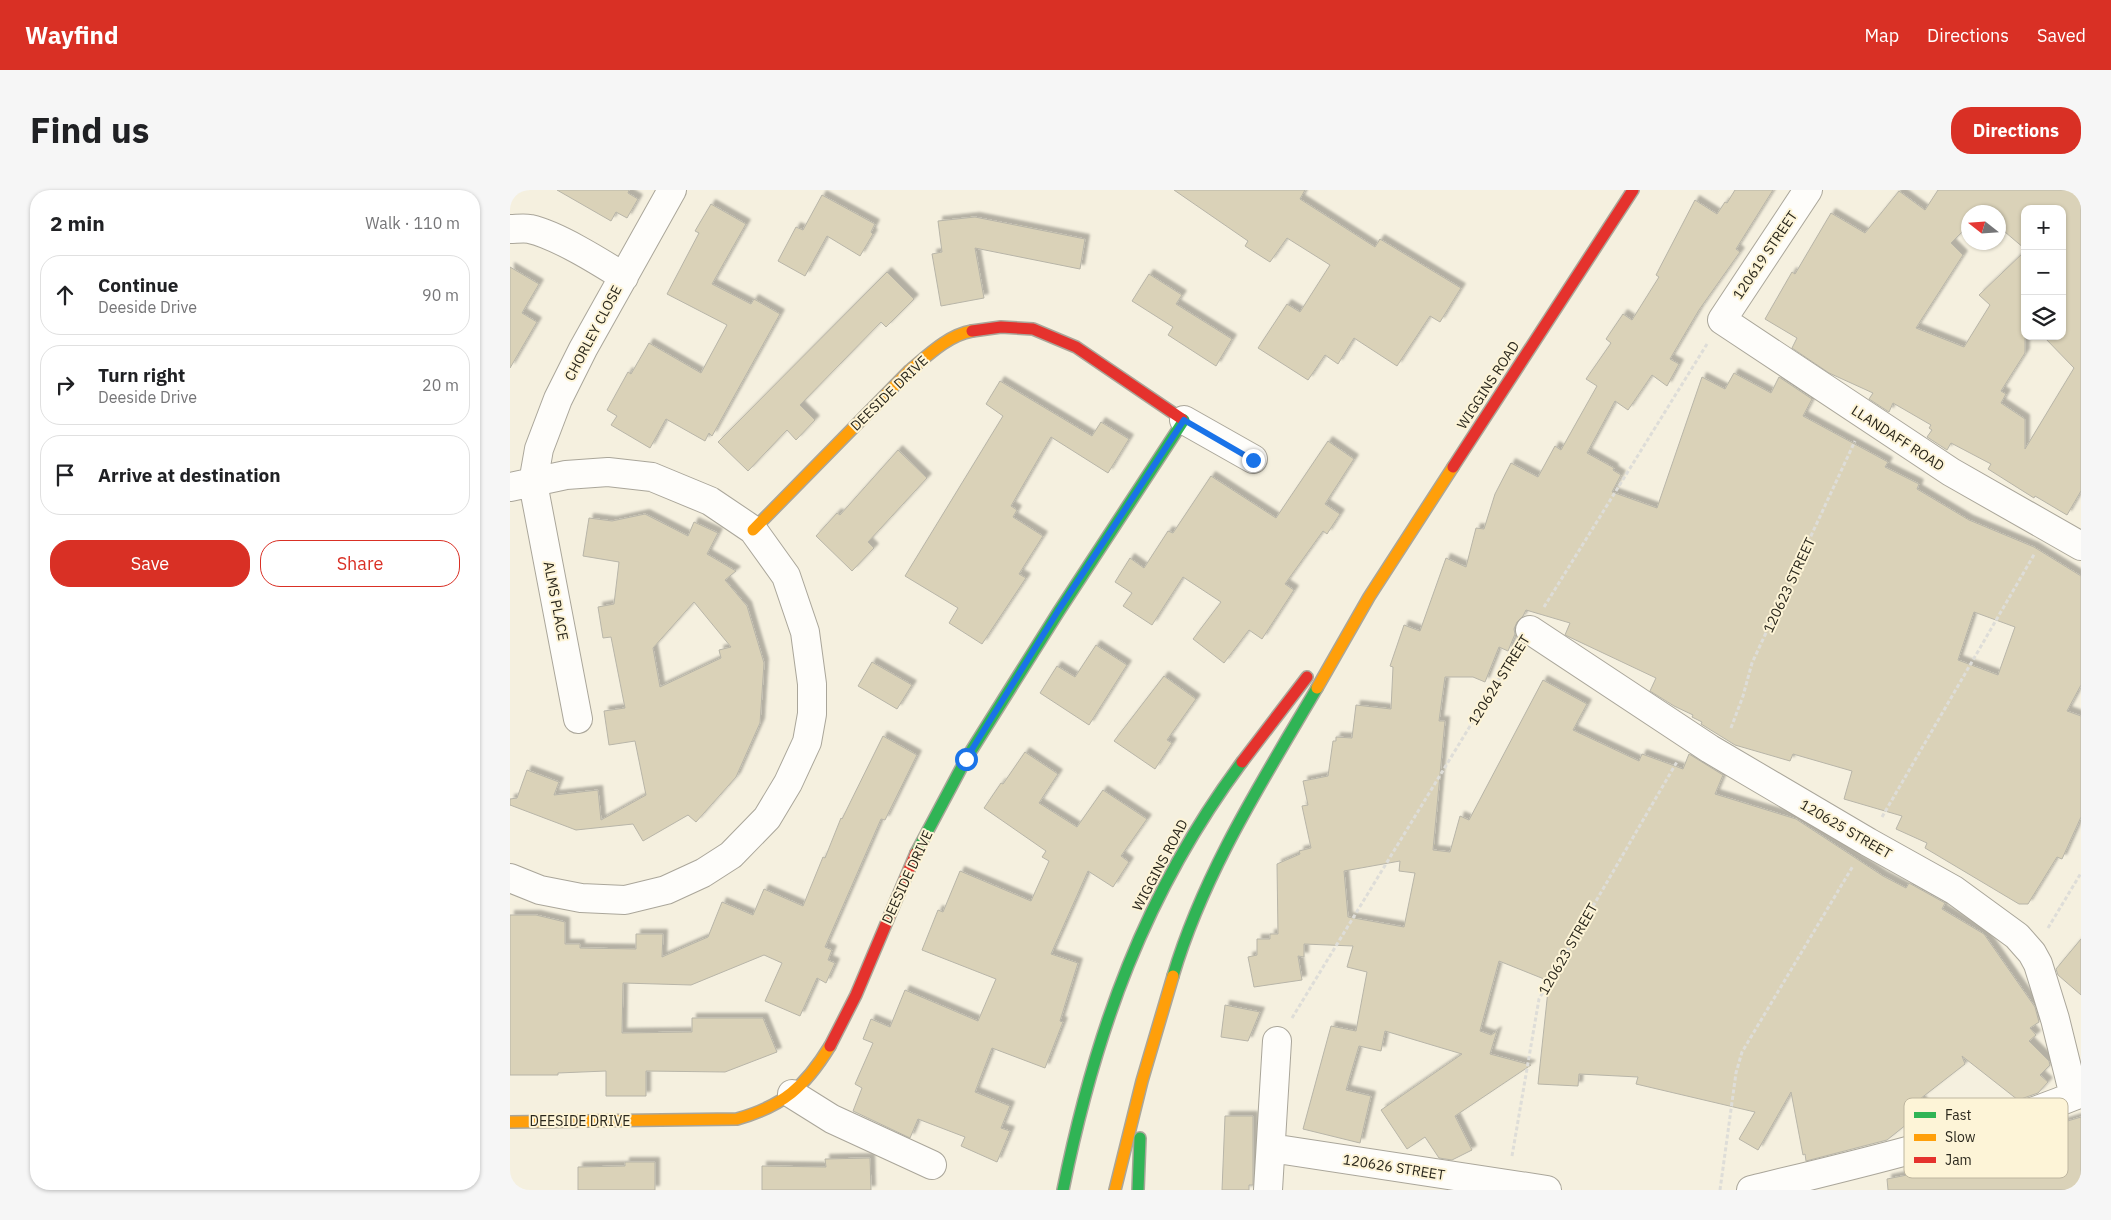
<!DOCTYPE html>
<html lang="en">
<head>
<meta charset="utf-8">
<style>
	body { margin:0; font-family:"IBM Plex Sans",sans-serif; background:#f6f6f6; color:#202124 }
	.controls { position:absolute; right:15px; top:15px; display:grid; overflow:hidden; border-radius:10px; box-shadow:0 1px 4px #0004 }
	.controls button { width:45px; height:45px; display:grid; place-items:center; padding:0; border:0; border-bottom:1px solid #e0e0e0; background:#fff; color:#202124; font:25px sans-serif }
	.compass { position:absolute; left:1451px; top:15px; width:45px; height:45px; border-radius:50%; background:#fff; box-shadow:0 1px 4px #0004; rotate:287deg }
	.stop { position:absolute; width:15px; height:15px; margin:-11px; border:4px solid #1a73e8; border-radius:50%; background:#fff }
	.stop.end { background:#1a73e8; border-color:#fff; box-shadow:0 1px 5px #0008 }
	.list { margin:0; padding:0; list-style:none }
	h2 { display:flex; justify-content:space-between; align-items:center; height:65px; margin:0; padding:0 20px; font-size:21px }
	h2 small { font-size:16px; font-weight:400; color:#757577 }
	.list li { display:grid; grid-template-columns:32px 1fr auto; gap:15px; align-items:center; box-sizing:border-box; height:80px; margin:0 10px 10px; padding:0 10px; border:1px solid #e0e0e0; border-radius:20px }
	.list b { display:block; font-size:19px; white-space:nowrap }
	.list p { margin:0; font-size:16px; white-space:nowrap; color:#757577 }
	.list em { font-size:16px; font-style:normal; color:#757577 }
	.actions { display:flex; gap:10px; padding:15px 20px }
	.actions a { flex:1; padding:11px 0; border:1px solid #d93025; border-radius:20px; text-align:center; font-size:18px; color:#d93025 }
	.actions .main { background:#d93025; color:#fff }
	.icon { flex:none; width:28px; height:28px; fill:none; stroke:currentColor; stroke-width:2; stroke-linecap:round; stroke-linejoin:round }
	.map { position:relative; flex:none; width:1571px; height:1000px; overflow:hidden; border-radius:20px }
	header { display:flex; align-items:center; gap:30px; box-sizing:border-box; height:70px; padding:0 25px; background:#d93025; color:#fff }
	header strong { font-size:24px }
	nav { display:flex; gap:28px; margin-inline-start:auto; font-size:18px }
	.intro { display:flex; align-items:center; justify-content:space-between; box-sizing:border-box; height:120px; padding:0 30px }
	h1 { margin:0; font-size:35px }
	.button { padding:12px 22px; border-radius:20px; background:#d93025; color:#fff; font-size:18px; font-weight:700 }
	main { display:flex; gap:30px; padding:0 30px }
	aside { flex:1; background:#fff; border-radius:20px; box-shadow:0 1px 4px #0004 }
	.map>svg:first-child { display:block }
	.building { fill:#dad2b8; stroke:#b8b5a8; fill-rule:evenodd; filter:url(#shadow) }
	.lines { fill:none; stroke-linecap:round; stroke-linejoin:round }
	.street-casing { stroke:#aaa69a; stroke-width:30 }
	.fast-casing { stroke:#aaa69a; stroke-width:14 }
	.slow-casing { stroke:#aaa69a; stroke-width:14 }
	.jam-casing { stroke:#aaa69a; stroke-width:14 }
	.path { stroke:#deddd8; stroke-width:3; stroke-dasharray:4 2.5; stroke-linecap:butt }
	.street { stroke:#fefdfa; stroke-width:28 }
	.fast { stroke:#30b455; stroke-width:11 }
	.slow { stroke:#ff9f0a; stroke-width:11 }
	.jam { stroke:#e5322d; stroke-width:11 }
	.route { stroke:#1a73e8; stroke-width:6 }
	.labels { text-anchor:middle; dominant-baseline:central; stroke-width:4; stroke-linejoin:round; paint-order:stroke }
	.street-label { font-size:14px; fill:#2a271c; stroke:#fdf4d7 }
	.key { fill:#fdf4d7; stroke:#beb69f; stroke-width:1 }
	.key-label { font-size:14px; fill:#2a271c }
</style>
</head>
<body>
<header>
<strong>Wayfind</strong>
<nav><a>Map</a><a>Directions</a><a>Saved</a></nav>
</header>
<div class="intro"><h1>Find us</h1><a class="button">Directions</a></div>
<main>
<aside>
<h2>2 min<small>Walk · 110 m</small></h2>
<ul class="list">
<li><svg class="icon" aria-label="ahead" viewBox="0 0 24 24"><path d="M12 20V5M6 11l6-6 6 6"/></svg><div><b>Continue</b><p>Deeside Drive</p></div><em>90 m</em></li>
<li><svg class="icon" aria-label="right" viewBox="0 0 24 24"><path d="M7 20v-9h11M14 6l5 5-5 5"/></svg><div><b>Turn right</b><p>Deeside Drive</p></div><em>20 m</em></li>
<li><svg class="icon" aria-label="arrive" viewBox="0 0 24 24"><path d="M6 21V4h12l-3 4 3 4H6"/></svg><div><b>Arrive at destination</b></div></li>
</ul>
<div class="actions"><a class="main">Save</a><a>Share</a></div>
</aside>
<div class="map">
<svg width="1571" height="1000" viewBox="0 0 1571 1000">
	<defs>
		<filter id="shadow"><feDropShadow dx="4.5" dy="-4.5" stdDeviation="1" flood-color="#0004"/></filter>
	</defs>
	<rect width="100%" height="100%" fill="#f5f0df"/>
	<path class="building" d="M47 0H119L118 3 128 9 117 28 106 22 101 31Z
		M664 0H795L790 9 865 57 870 49 951 98 930 132 920 126 887 176 844 148 828 174 815 165 798 190 748 158 777 114 790 122 820 75 777 48 760 72 735 56 738 51Z
		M1225 0H1263L1226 59 1230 62 1189 120 1160 169 1169 174 1157 196 1142 185 1118 220 1105 211 1077 263 1104 278 1103 280 1111 285 1102 302 1147 318 1192 187 1215 199 1224 183 1261 203 1269 187 1302 209 1293 226 1378 272 1375 277 1409 294 1407 299 1459 330 1524 357 1571 386V495L1557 521 1571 526V627L1552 669 1547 667 1518 714H1509L1415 658 1417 653 1386 639 1392 626 1334 609 1342 581 1283 564 1280 571 1225 555 1191 534 1192 532 1182 527 1183 525 1164 516 1140 501 1146 488 1055 445 1060 433 1016 420 1013 426 1007 432 1004 439 1005 444 998 461 989 457 975 492 963 487H935L929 531H935L923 660 940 662 950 626 959 630 1033 490 1077 514 1063 540 1129 571 1132 564 1173 579 1179 564 1213 585 1205 604 1286 629 1373 686 1396 698 1399 693 1435 713 1432 719 1474 744 1525 817 1529 832 1520 838 1526 845 1519 851 1539 871 1540 875 1530 885 1538 892 1528 903 1508 910 1452 866 1455 874 1410 909 1417 918 1377 950 1296 971 1295 964 1293 965 1281 902 1248 960 1229 949 1245 922 1126 894 1128 887 1069 884 1068 896 1028 894 1039 791 989 771 970 841 981 845 987 841 980 864 1021 875 945 926 962 960 942 970 929 968 915 947 897 959 871 920 952 864 875 841 871 861 849 856 836 900 861 906 850 953 793 939 821 836 846 841 857 782 837 777 843 756 794 754V767L788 766 792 790 744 797 738 767 747 765V749H760V744H768L767 674 790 664 789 661 801 658 792 616 798 615 793 591 818 586 823 551H826V547L842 548 846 515 881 519 883 477 880 476 894 435 910 441 936 368 956 377 966 338 974 339 985 304 1001 273 1028 287 1045 256 1051 260 1087 196 1076 189 1101 153 1096 149 1113 124 1122 130 1149 87 1146 85 1185 10 1207 24 1215 12 1217 13ZM1464 422 1505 437 1488 485 1448 470ZM890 671 889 681 905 683 894 737 838 727 834 681Z
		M1428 0H1571V301L1557 325 1525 306 1524 308 1478 279 1481 274 1441 253 1437 260 1417 247 1422 240 1419 238 1421 235 1383 213 1379 222 1359 209 1363 203 1319 183 1282 158 1287 148 1255 129 1282 82 1285 84 1321 23 1355 43 1389 1 1415 20ZM1515 19H1552V146H1533L1564 178 1515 259V229L1491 213 1496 204 1491 201 1515 163V61L1469 105 1480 115 1454 157 1406 138 1453 65 1441 53 1458 36V22H1488V36L1515 59Z
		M312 5 365 34 361 42 363 44 350 66 317 46 295 86 268 71 286 37 293 40Z
		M201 14 236 34 202 94 241 114 244 109 270 124 202 246 199 243 195 251 156 229 140 258 101 235 107 226 97 220 118 182 121 184 139 153 191 183 217 135 157 104 189 43 185 41Z
		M465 27 575 49 570 79 465 58 474 108 431 116 422 64 432 62 428 31Z
		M0 77 29 94 12 123 27 132 0 178Z
		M377 82 404 109 376 137 371 132 290 215 305 230 286 250 277 240 238 281 208 252Z
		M639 84 672 105 666 114 722 149 706 176 658 145 663 137 622 111Z
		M490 191 582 246 591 232 619 249 598 283 541 247 501 316 507 320 503 327 533 346 509 384 516 388 472 454 439 433 448 418 395 386 493 226 476 214Z
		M818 251 844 269 815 314 830 324 817 344 813 341 775 394 784 400 752 449 739 440 714 473 683 449 711 412 673 387 642 435 613 416 622 403 605 392 620 368 634 378 658 341 663 343 701 286 766 328Z
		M388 260 417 288 358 352 364 358 342 381 306 346 327 323 330 325Z
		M135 324 178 346 184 332 208 343 197 364 226 381 215 390 237 416 254 473 250 533 226 587 186 632 178 625 133 651 123 634 66 640 0 615V609L7 608 17 580 49 592 44 605 88 600 91 630 136 605 125 551 99 555 94 521 115 518 101 447 93 448 88 417 104 414 109 372 73 366 79 328 102 331ZM184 412 221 457 209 460 211 468 150 497 143 458Z
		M586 455 617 475 579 535 530 503 547 476 565 487Z
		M362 472 402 495 387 519 348 496Z
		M654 486 686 509 657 550 662 553 645 579 604 551Z
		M373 546 407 565 375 630 371 629 315 757 322 760 318 770 325 773 316 793 307 788 290 826 255 811 272 773 254 765 181 795 113 793 112 843 182 842V828H253L267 862 215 882 136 881V906H96V881L48 883V885H0V725H26L55 732V754H70V758L126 759V744H153L152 767 198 747 212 712 243 725 254 699 293 716 313 667 315 668 331 628 332 629Z
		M515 562 548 584 529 613 567 637 593 600 637 629 611 666 619 672 603 697 578 681 541 764 568 773 550 831 553 832 535 878 482 858 465 902 500 916 491 938 500 941 487 972 451 956 455 947 408 929 400 948 343 921 352 898 345 894 363 853 353 849 361 829 380 837 395 800 468 831 486 789 412 760 428 720 433 722 450 681 521 711 539 671 532 667 536 661 474 618 491 593 493 594Z
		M1571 749V805L1548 785 1546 779Z
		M715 815 750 822 738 851 711 847Z
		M715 926H743V995H739V1000H712Z
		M1571 927V1000H1378L1377 989 1422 980 1420 971 1480 952 1483 959 1540 932 1541 936Z
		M360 968 361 1000H252V976L316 977 315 969Z
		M115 972H145V1000H68V977L115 976Z"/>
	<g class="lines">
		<g class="street-casing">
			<path id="street" d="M1298 0 1212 130 1441 282 1571 356
				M0 39C6 39 14 38 20 39 47 45 90 72 114 87
				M674 230 743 269
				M0 297 56 285 98 282 142 287 200 311 243 340 276 386 295 442 302 494V524L297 552 278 593 257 628 221 665 193 683 156 700 115 710 71 708 30 700 0 688
				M1020 440 1200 559 1358 652 1444 700 1507 746 1522 763 1528 774 1545 829 1564 906
				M68 529 23 293 29 259 48 209 73 159 162 0
				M282 904 322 929 422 975
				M761 958 1037 1000
				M758 1000 767 851
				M1241 1000C1353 973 1465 947 1571 903"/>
		</g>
		<g class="fast-casing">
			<path id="fast" d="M406 663 456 569 549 421 674 230 672 229
				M663 786C694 682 753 590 807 498
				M553 1000C585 842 635 702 732 572
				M628 1000 630 948"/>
		</g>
		<g class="slow-casing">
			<path id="slow" d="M243 340 399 181C417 166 438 145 462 141
				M807 498 859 407 943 277
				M0 932 227 929C273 916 295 897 320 856
				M605 1000 632 891 663 786"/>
		</g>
		<g class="jam-casing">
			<path id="jam" d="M462 141 491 137 523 139 566 157 672 229
				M943 277 1123 0
				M732 572 797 487
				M320 856 346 805 406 663"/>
		</g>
		<path class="path" d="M1034 417 1197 154
			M1221 538 1233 506 1242 473 1345 251
			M1372 627 1525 363
			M1538 738 1571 683
			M782 828 1004 464
			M1002 966 1029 809 1168 570
			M1210 1000 1226 883 1232 862 1343 676"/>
		<use href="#street" class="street"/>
		<use href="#fast" class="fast"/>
		<use href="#slow" class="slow"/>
		<use href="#jam" class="jam"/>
	</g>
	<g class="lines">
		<path class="route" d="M456 569 548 421 674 230 743 270"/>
	</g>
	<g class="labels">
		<g class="street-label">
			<text transform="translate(1255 65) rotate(-56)">120619 STREET</text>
			<text transform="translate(83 143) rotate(-62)">CHORLEY CLOSE</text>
			<text transform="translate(978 195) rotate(-57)">WIGGINS ROAD</text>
			<text transform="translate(379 203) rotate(-44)">DEESIDE DRIVE</text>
			<text transform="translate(1388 248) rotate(33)">LLANDAFF ROAD</text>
			<text transform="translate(1279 395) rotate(-65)">120623 STREET</text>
			<text transform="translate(46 411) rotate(79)">ALMS PLACE</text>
			<text transform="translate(989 490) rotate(-58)">120624 STREET</text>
			<text transform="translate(1336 639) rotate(30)">120625 STREET</text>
			<text transform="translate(650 675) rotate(-62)">WIGGINS ROAD</text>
			<text transform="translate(397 687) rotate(-65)">DEESIDE DRIVE</text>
			<text transform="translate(1058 759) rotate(-60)">120623 STREET</text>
			<text x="70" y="931">DEESIDE DRIVE</text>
			<text transform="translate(884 977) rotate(9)">120626 STREET</text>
		</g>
	</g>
	<rect x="1394" y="908" width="164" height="80" rx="8" class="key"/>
	<rect x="1404" y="922" width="22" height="6" fill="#30b455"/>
	<rect x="1404" y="944" width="22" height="7" fill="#ff9f0a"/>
	<rect x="1404" y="967" width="22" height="6" fill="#e5322d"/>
	<g class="key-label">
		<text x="1435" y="930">Fast</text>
		<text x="1435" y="952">Slow</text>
		<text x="1435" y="975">Jam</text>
	</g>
</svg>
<div class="controls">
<button>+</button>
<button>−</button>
<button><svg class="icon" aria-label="layers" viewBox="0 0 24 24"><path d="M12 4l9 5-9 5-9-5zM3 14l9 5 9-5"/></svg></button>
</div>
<svg class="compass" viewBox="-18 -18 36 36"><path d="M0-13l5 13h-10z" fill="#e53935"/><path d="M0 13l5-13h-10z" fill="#757577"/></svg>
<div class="stop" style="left:456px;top:569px"></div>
<div class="stop end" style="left:743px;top:270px"></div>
</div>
</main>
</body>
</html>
